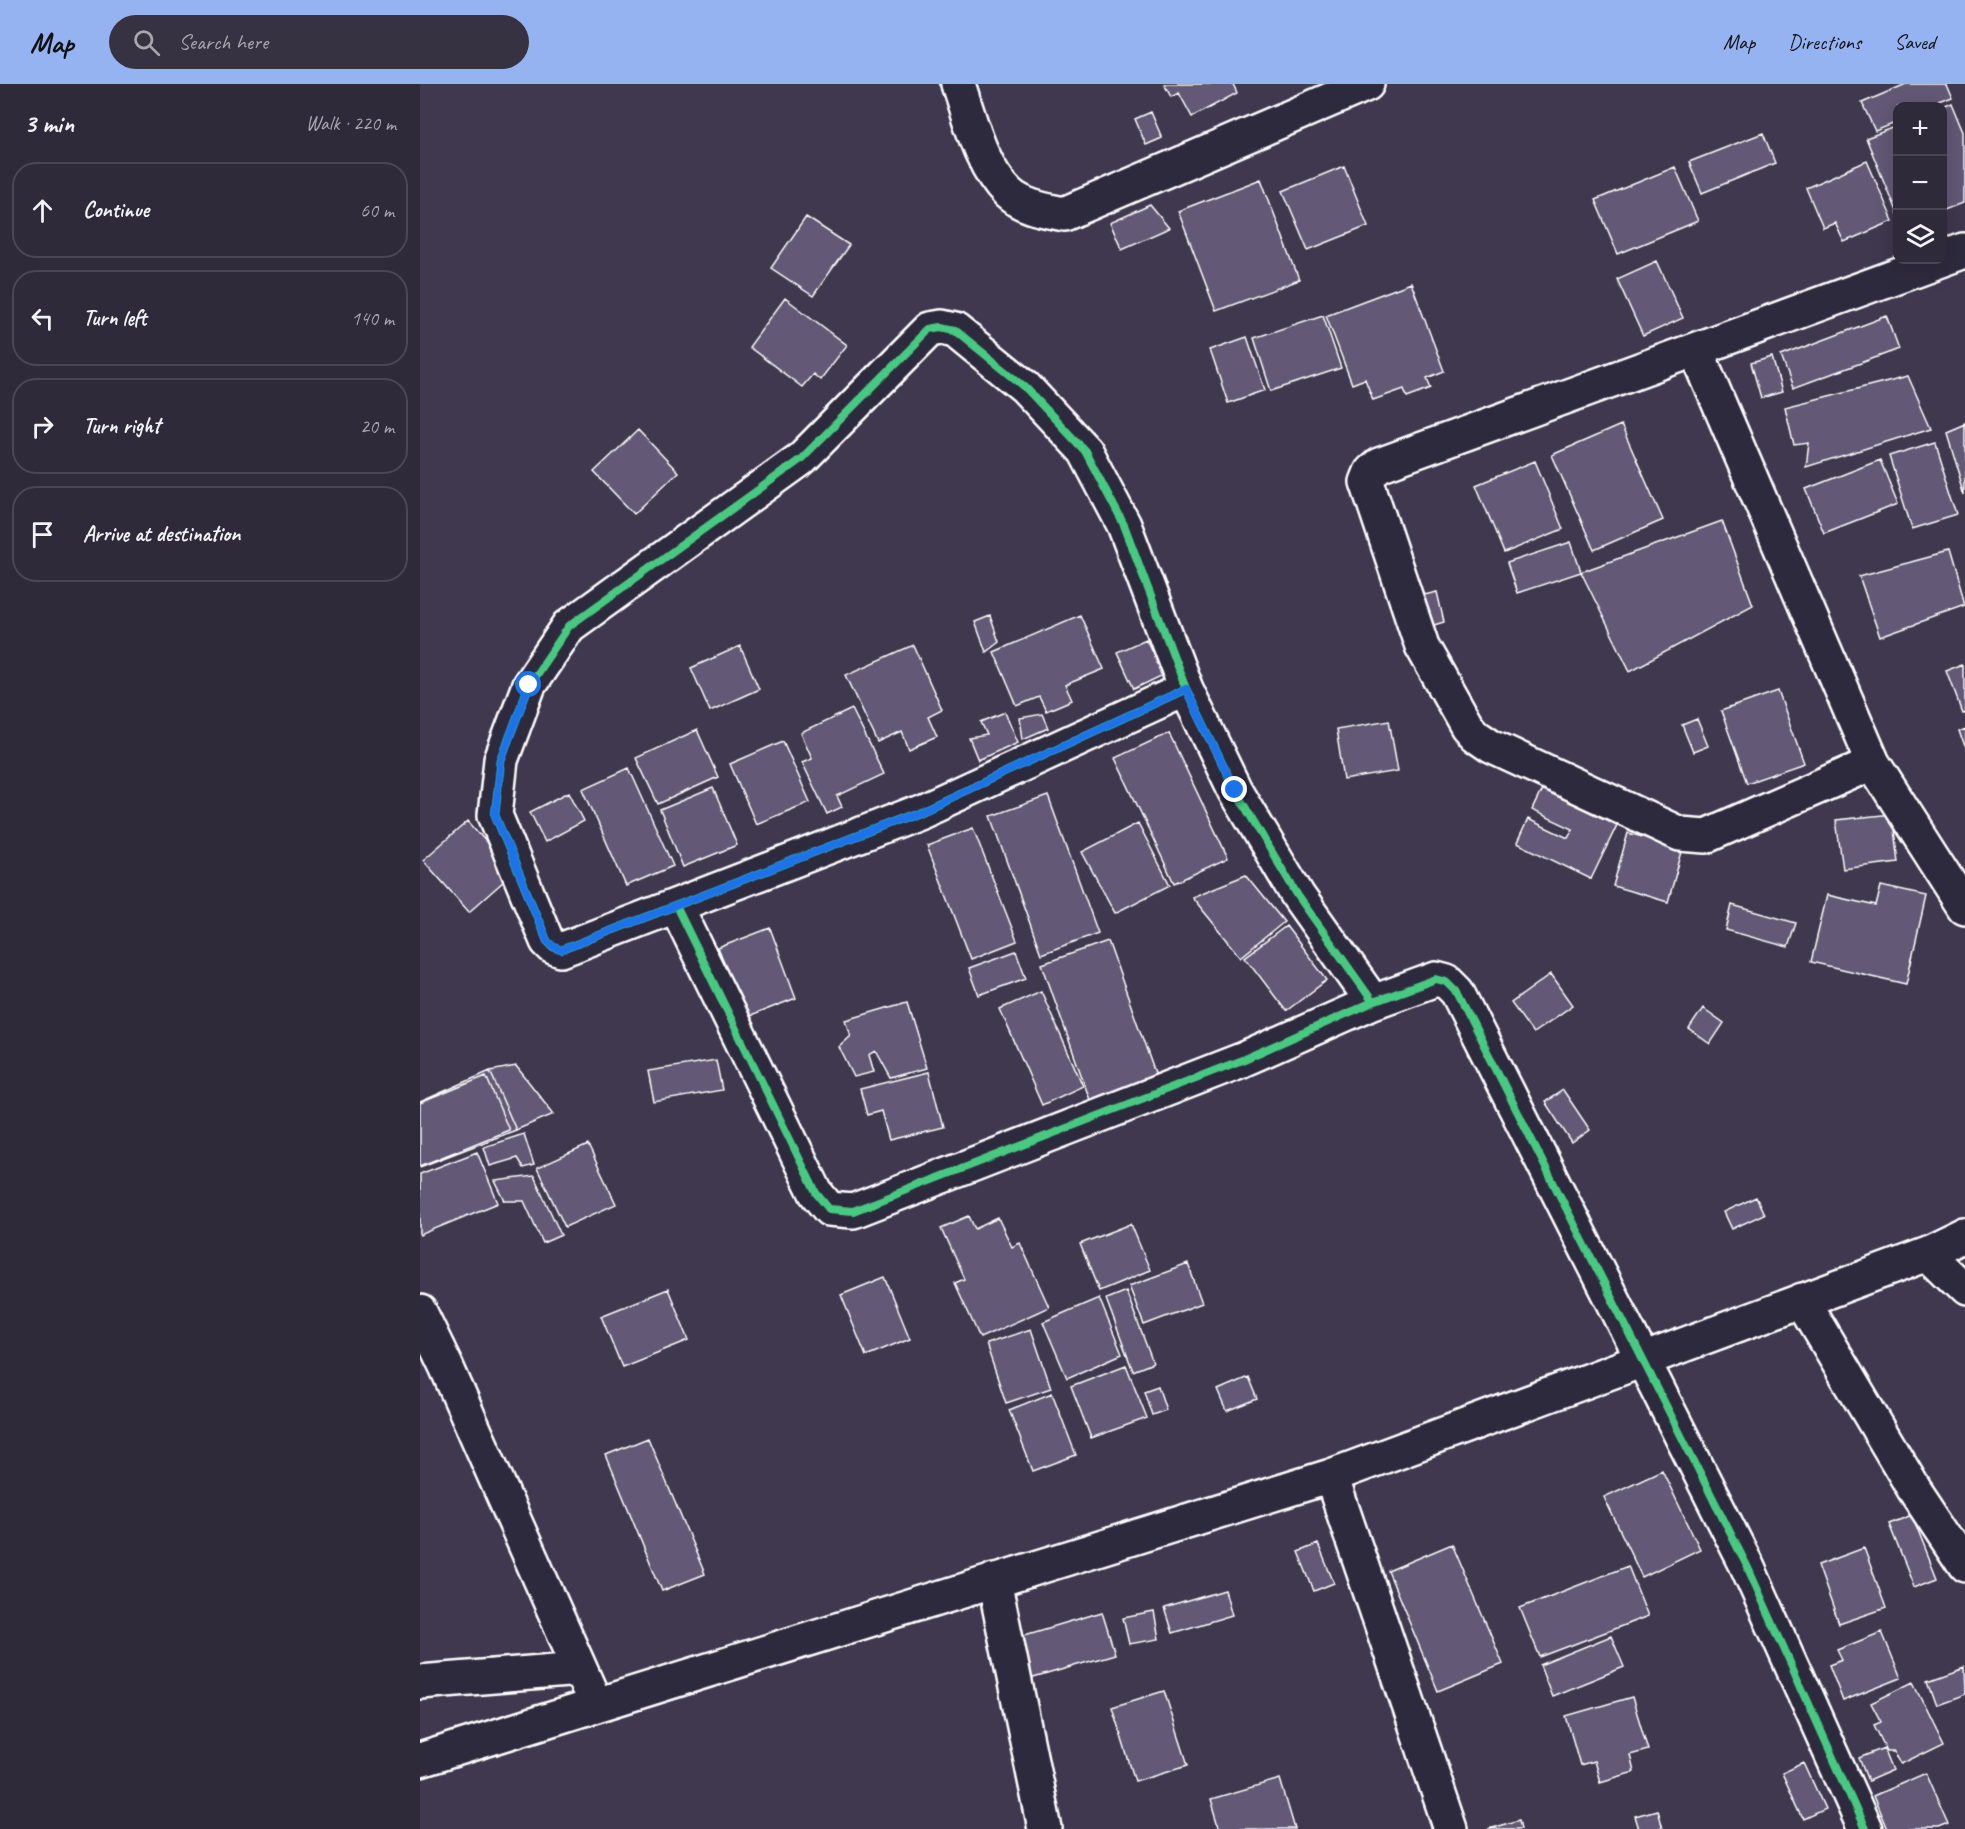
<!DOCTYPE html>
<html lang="en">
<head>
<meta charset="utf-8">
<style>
	body { margin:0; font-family:Caveat,sans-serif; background:#373242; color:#f1f3f6 }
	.controls { position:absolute; right:18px; top:18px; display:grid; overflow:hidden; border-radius:12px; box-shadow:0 6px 24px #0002 }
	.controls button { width:54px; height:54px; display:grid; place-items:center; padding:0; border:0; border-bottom:2px solid #4a4654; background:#2f2a3a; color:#f1f3f6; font:30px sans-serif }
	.stop { position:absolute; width:18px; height:18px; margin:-14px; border:4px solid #1a73e8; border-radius:50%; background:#fff }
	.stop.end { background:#1a73e8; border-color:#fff; box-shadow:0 2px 6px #0008 }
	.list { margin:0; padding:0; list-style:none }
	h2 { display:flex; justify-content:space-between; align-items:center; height:78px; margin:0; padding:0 24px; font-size:26px }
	h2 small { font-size:20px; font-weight:400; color:#a7a7af }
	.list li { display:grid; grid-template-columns:39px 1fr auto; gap:18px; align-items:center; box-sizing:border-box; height:96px; margin:0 12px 12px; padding:0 12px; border:2px solid #4a4654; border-radius:24px }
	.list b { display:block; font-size:22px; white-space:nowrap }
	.list em { font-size:20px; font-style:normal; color:#a7a7af }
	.icon { flex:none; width:33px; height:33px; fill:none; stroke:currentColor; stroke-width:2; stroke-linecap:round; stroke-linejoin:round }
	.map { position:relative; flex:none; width:1545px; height:1745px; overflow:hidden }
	header { display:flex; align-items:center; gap:36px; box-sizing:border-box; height:84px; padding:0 30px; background:#95b2f1; color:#111 }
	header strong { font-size:28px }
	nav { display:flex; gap:33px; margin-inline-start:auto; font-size:21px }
	.search { width:420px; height:54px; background:#373242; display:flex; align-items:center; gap:15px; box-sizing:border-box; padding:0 21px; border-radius:33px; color:#a7a7af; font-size:22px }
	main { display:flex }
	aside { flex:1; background:#2f2a3a }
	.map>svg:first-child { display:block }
	.building { fill:#645874; stroke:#fff; stroke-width:1.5 }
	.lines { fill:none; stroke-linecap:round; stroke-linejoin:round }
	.minor-casing { stroke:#fff; stroke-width:38 }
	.minor { stroke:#2f2a3d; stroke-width:33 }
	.cycleway-casing { stroke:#2f2a3d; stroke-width:11 }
	.cycleway { stroke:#46c982; stroke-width:8 }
	.route { stroke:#1a73e8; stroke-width:8 }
</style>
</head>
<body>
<header>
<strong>Map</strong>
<div class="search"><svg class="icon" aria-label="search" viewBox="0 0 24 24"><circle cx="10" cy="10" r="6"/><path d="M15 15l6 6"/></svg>Search here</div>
<nav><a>Map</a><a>Directions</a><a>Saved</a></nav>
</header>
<main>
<aside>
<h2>3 min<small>Walk · 220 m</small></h2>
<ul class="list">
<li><svg class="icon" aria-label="ahead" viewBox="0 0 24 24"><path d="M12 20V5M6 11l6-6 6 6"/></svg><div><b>Continue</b></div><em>60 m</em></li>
<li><svg class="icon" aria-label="left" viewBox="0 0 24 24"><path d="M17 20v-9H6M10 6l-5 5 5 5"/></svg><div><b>Turn left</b></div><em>140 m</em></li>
<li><svg class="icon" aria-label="right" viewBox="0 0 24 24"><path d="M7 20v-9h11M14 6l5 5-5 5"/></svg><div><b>Turn right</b></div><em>20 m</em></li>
<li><svg class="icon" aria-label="arrive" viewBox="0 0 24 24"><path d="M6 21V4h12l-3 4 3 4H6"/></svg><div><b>Arrive at destination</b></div></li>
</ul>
</aside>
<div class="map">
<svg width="1545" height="1745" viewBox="0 0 1545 1745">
	<rect width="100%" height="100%" fill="#3f384e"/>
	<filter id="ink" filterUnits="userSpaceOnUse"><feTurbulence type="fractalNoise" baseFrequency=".0167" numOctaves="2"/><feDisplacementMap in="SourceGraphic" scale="12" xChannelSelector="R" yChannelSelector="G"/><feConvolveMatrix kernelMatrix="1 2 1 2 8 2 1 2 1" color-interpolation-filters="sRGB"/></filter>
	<g filter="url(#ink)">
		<path class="building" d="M744 0H813L817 9 772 33 759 9 751 13Z
			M1486 0H1527L1533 14 1513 22H1478V38L1455 47 1442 19Z
			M1533 20 1545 49V119L1522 128V25Z
			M731 28 742 54 726 61 715 35Z
			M1478 42V132L1446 54Z
			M1343 49 1355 79 1282 109 1269 78Z
			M1447 77 1473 137 1424 158 1415 139 1403 144 1386 104Z
			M924 82 948 142 888 166 863 107Z
			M1255 83 1278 137 1198 170 1175 116Z
			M841 95 879 196 796 227 758 127Z
			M730 121 749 144 702 165 690 139Z
			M386 133 429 161 393 212 351 184Z
			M1237 177 1263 234 1223 252 1197 195Z
			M991 199 1024 287 1007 294 1011 304 987 313 984 305 953 316 945 295 932 300 906 231Z
			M365 214 427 261 400 296 393 290 382 303 329 263Z
			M903 231 921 284 851 307 834 254Z
			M1467 232 1479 265 1373 304 1361 272Z
			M827 253 845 306 808 319 790 266Z
			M1352 273 1362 308 1341 314 1331 279Z
			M1488 292 1511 344 1386 383 1389 359 1374 361 1365 323Z
			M1545 338V409L1526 346Z
			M1201 341 1243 436 1174 466 1132 371Z
			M218 346 258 388 214 430 174 388Z
			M1515 358 1538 431 1492 445 1469 372Z
			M1460 376 1478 420 1404 449 1386 405Z
			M1115 377 1143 445 1084 469 1056 401Z
			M1302 437 1333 521 1210 587 1161 488Z
			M1151 458 1161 488 1097 509 1087 479Z
			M1528 468 1544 523 1460 553 1439 492Z
			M1017 508 1024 538 1004 544 996 513Z
			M660 531 684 585 645 601 652 616 626 627 619 613 597 622 574 568Z
			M570 532 579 558 566 568 555 538Z
			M726 555 743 591 714 605 697 568Z
			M493 561 522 626 508 633 517 653 489 665 482 648 458 659 426 591Z
			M320 562 339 605 290 627 271 584Z
			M1545 580V626L1542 627 1527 587Z
			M1358 607 1384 679 1327 699 1301 627Z
			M432 625 464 690 417 712 422 723 407 730 382 678 392 674 381 649Z
			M585 628 598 658 558 676 549 654 567 651 561 638Z
			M622 630 628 644 603 655 600 634Z
			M1277 635 1288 662 1273 668 1262 641Z
			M969 636 978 687 924 696 916 645Z
			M1545 642V668L1537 645Z
			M277 646 298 693 238 720 216 674Z
			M749 649 808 774 754 799 695 674Z
			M363 657 390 718 336 740 310 680Z
			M209 684 253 782 206 802 163 705Z
			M293 704 317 761 263 783 240 726Z
			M1122 705 1197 741 1171 795 1097 759 1108 735 1148 754 1153 745 1112 726Z
			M149 708 164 737 125 758 110 728Z
			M628 712 678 849 621 870 571 732Z
			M1472 730 1478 778 1423 785 1416 736Z
			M48 737 93 789 49 828 3 776Z
			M718 739 750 801 695 829 662 768Z
			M553 744 597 857 551 875 507 761Z
			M1208 749 1263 764 1248 818 1193 802Z
			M826 791 864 838 821 873 772 813Z
			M1461 802 1506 812 1486 900 1391 878 1407 811 1456 822Z
			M1312 821 1376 839 1368 863 1306 846Z
			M866 842 907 896 866 927 825 873Z
			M350 844 376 914 325 934 298 864Z
			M688 857 736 992 670 1016 622 880Z
			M596 867 606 894 559 911 549 884Z
			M1131 890 1153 921 1113 949 1091 919Z
			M621 907 663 1002 622 1021 580 925Z
			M487 918 507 984 471 994 456 967 449 971 454 988 434 993 419 963 431 952 426 936Z
			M1283 924 1304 939 1290 960 1269 945Z
			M296 976 302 1006 234 1018 228 987Z
			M96 982 134 1030 96 1046 70 987Z
			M70 987 96 1046 0 1083V1018Z
			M509 988 523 1043 469 1056 461 1027 447 1031 440 1005Z
			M66 992 89 1046 0 1082V1019Z
			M1143 1006 1170 1046 1152 1059 1125 1018Z
			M104 1050 114 1081 103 1084 97 1074 70 1082 64 1063Z
			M168 1061 196 1120 145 1143 117 1084Z
			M57 1068 78 1119 0 1151V1090Z
			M114 1092 141 1151 123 1159 104 1117H85L75 1097Z
			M1336 1113 1344 1130 1312 1145 1304 1128Z
			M549 1132 555 1145 578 1134 592 1163 600 1159 629 1223 560 1254 535 1199 544 1195 521 1144Z
			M711 1140 730 1186 679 1207 660 1160Z
			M768 1180 782 1219 724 1241 709 1202Z
			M465 1193 490 1254 446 1272 421 1211Z
			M248 1205 269 1256 202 1283 181 1232Z
			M706 1207 733 1279 713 1287 686 1215Z
			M679 1214 702 1270 647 1294 623 1238Z
			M611 1245 631 1304 586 1319 566 1260Z
			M706 1281 727 1334 671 1354 651 1302Z
			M828 1293 837 1315 807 1327 798 1306Z
			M738 1302 746 1326 732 1331 724 1307Z
			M632 1309 656 1371 613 1387 589 1326Z
			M228 1354 285 1490 242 1507 186 1371Z
			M1242 1386 1280 1465 1222 1493 1184 1413Z
			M1492 1431 1517 1494 1494 1503 1469 1440Z
			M898 1460 914 1499 894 1507 878 1468Z
			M1032 1460 1083 1580 1018 1607 968 1487Z
			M1444 1464 1466 1524 1419 1540 1398 1481Z
			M1208 1482 1228 1532 1120 1573 1100 1524Z
			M805 1506 812 1531 752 1549 744 1524Z
			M682 1528 695 1570 610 1595 598 1553Z
			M734 1528 739 1555 709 1560 703 1534Z
			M1462 1548 1481 1594 1423 1617 1409 1581 1422 1576 1417 1566Z
			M1191 1552 1204 1583 1132 1612 1120 1581Z
			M1544 1582 1545 1610 1517 1620 1508 1595Z
			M1494 1598 1524 1659 1481 1680 1474 1667H1467L1454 1641 1461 1638 1451 1619Z
			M744 1607 768 1681 715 1697 692 1623Z
			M1212 1613 1228 1666 1210 1671 1214 1688 1180 1698 1174 1677 1160 1681 1146 1632Z
			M1464 1664 1473 1686 1448 1697 1439 1674Z
			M1384 1679 1405 1725 1383 1735 1362 1689Z
			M1506 1689 1529 1741 1519 1745H1467L1453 1712Z
			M860 1695 875 1745H800L791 1715Z
			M1237 1726 1242 1745H1219L1215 1732Z
			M1099 1736 1101 1745H1068Z"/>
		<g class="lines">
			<g class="minor-casing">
				<path id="minor" d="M538 0C550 35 561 83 588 109 603 123 625 126 644 130L947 0
					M1276 266 1453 679 1545 823
					M766 605 501 727 141 866 133 863 127 857 75 731 81 676 109 601 149 542 381 375 510 245 522 243 535 246 605 303 665 367 704 441 766 605 815 706 878 812 953 918
					M1453 679 1286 752 1260 750 1071 662 1055 651 1047 642 1002 562 947 398 951 388 959 381 1545 167
					M256 822 396 1109 409 1125 433 1127 822 976 953 918 1016 895 1027 898 1037 908 1327 1482 1445 1745
					M1508 1170 1545 1206
					M1382 1216 1494 1405 1545 1482
					M0 1228 26 1282 176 1621
					M911 1392 1031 1745
					M574 1496 625 1745
					M0 1598 160 1585
					M0 1676 911 1392 1508 1170 1545 1152"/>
			</g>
			<use href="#minor" class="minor"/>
			<g class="cycleway-casing">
				<path id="cycleway" d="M766 605 501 727 141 866 133 863 127 857 75 731 81 676 109 601 149 542 381 375 510 245 522 243 535 246 605 303 665 367 704 441 766 605 815 706 878 812 953 918
					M256 822 396 1109 409 1125 433 1127 822 976 953 918 1016 895 1027 898 1037 908 1327 1482 1445 1745"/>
			</g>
			<use href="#cycleway" class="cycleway"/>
		</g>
	</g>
	<g class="lines" filter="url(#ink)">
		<path class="route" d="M109 601 81 676 75 731 127 857 134 863 141 866 501 727 766 605 815 706"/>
	</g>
</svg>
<div class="controls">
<button>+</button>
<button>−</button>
<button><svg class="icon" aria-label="layers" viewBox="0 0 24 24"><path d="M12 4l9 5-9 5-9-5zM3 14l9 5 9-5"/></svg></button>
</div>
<div class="stop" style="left:109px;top:601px"></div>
<div class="stop end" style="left:815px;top:706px"></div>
</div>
</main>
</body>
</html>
